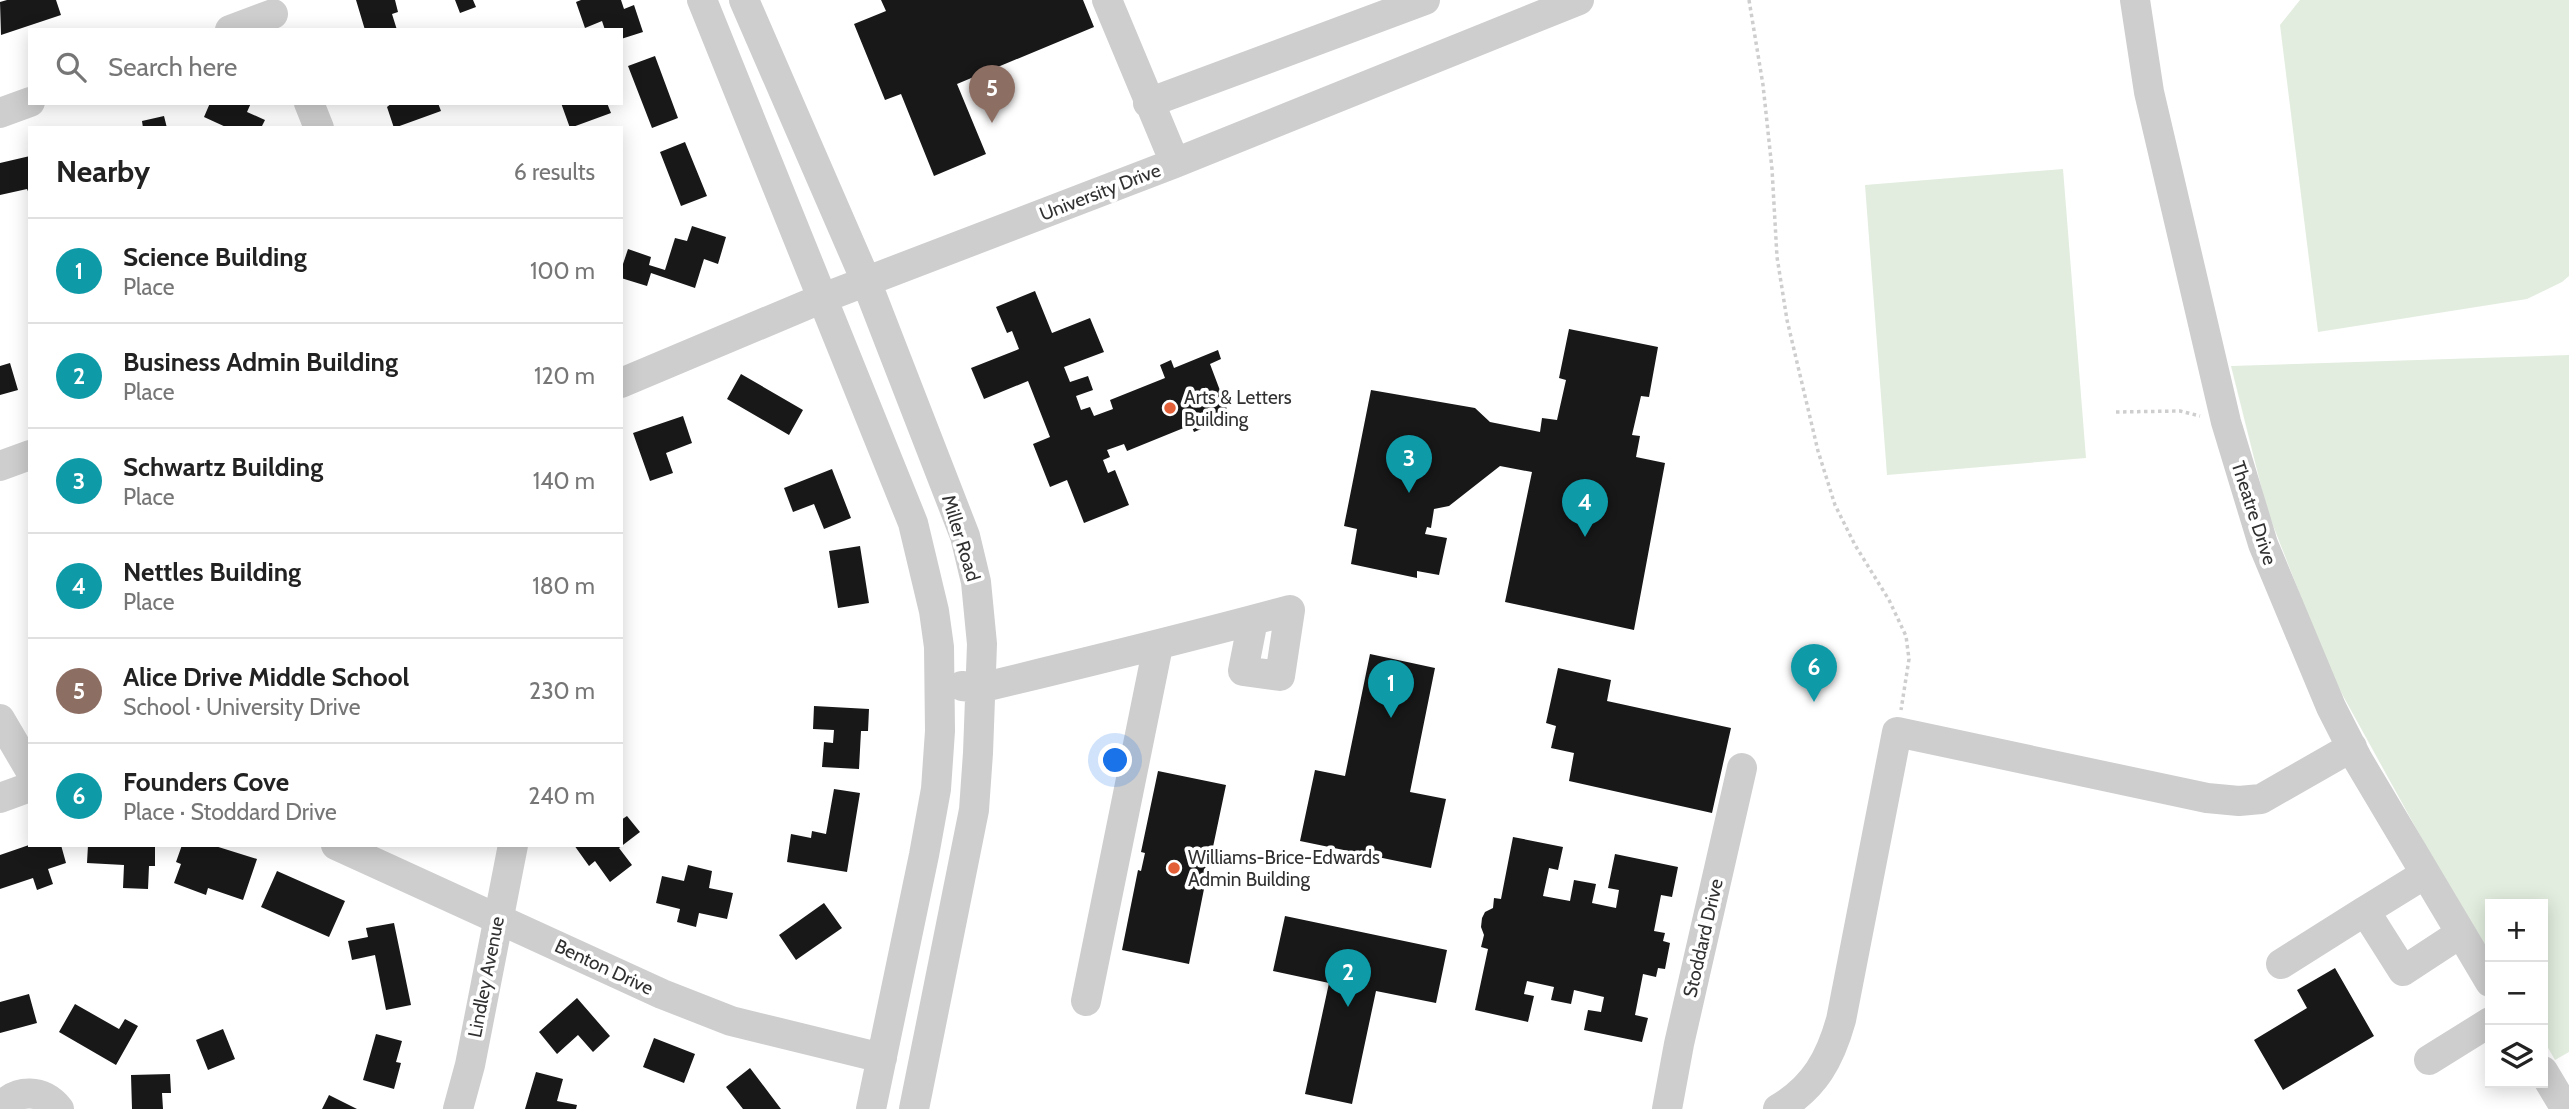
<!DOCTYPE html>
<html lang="en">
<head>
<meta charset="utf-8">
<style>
	body { margin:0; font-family:Cabin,sans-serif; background:#f6f6f6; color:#222 }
	.controls { position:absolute; right:21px; bottom:21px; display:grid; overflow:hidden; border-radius:0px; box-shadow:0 4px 18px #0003 }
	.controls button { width:63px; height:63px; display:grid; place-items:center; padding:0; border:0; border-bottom:2px solid #e0e0e0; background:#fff; color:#222; font:35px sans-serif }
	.you { position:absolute; left:1116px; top:761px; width:24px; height:24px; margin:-18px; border:5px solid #fff; border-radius:50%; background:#1a73e8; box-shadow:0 0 0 10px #1a73e833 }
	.badge { display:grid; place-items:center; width:46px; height:46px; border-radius:50%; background:#e35f37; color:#fff; font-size:23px; font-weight:700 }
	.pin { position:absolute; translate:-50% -58px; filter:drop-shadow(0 2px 4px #0008) }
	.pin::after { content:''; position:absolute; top:37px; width:24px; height:21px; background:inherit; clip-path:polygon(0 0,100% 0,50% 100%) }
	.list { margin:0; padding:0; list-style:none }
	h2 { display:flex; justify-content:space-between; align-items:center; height:91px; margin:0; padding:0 28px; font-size:30px }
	h2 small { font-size:23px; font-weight:400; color:#767676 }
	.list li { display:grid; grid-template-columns:46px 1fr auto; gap:21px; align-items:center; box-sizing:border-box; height:105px; padding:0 28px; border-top:2px solid #e0e0e0 }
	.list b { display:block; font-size:26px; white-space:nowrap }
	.list p { margin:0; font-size:23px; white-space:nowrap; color:#767676 }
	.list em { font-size:23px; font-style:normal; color:#767676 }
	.icon { flex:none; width:38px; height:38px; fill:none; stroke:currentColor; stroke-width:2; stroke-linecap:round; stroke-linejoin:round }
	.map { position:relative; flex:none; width:2569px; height:1109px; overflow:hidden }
	.search { position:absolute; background:#fff; box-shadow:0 4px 18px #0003; left:28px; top:28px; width:595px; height:77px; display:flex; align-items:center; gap:18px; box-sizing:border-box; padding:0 24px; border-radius:0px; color:#767676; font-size:26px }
	.panel { position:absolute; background:#fff; box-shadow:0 4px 18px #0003; left:28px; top:126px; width:595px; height:721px; border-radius:0px }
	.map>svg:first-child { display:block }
	.green { fill:#e2eddf }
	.building { fill:#181818 }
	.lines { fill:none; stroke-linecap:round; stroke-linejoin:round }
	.path { stroke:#cecece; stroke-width:3.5; stroke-dasharray:3.5 3.5; stroke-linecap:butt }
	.minor { stroke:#cecece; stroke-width:30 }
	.poi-dot { fill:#e35f37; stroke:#fff; stroke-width:2.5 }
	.labels { text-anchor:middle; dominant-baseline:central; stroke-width:7; stroke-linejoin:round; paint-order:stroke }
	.street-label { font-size:19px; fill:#313131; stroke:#fff }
	.poi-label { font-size:19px; fill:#313131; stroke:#fff; text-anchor:start }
</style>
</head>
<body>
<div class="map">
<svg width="2569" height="1109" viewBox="0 0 2569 1109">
	<rect width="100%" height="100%" fill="#fff"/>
	<path class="green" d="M2300 0H2569V276L2562 282 2527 299 2318 332 2280 25Z
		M2063 169 2086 458 1887 475 1865 185Z
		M2569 355V1052L2555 1060 2543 1039V904H2490V953L2428 850 2331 674 2267 510 2231 366Z"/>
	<path class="building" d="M7 0H56L61 15 1 35 0 2Z
		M356 0H395L398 12 392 14 397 30H365Z
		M455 0H473L476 7 460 13Z
		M581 0H621L624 9 634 5 643 32 621 39V30H605L602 21 585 28 576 2Z
		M881 0H1083L1094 27 957 84 986 154 934 176 901 94 885 100 854 24 886 11Z
		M655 56 678 118 652 128 628 66Z
		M210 103H251L247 112 265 120 261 128H228L204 117Z
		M392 103H438L441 111 394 128 387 107Z
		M561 103H607L611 113 570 128Z
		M164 116 167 128H143L142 121Z
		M685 142 707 196 681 206 660 152Z
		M30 156V196L27 189 0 195V163Z
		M692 226 726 237 718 264 704 259 695 288 651 273 647 286 621 278V270L628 249 651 257 649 265 665 270 675 238 687 241Z
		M1035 291 1052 333 1090 318 1104 352 1064 367 1070 382 1088 376 1093 390 1076 396 1081 410 1090 407 1094 416 1113 409 1110 400 1165 378 1160 365 1171 360 1174 368 1218 350 1221 359 1210 364 1230 417 1194 432 1191 425 1127 451 1124 444 1107 450 1110 457 1103 460 1108 473 1115 470 1129 505 1084 523 1067 480 1050 487 1033 444 1050 437 1028 381 984 399 971 368 1019 349 1012 331 1007 333 996 307Z
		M1569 329 1658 347 1649 397 1641 396 1632 435 1640 436 1636 457 1665 463 1634 630 1505 602 1532 472 1500 466 1449 506 1434 509 1431 528 1427 527 1425 534 1447 538 1439 575 1417 571V578L1351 564 1357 529 1344 526 1371 390 1475 408 1490 422 1540 432 1542 418 1557 420 1566 380 1559 378Z
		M10 363 18 390 0 395V366Z
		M741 374 803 410 789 435 727 399Z
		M683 416 692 443 666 453 673 473 650 481 633 433Z
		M832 469 851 518 824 529 814 504 793 512 784 488Z
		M860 546 869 603 838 608 829 551Z
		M1370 654 1435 668 1410 792 1446 799 1431 868 1300 841 1315 770 1345 776Z
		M1558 668 1611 680 1607 701 1731 728 1712 813 1569 781 1574 753 1551 748 1556 726 1546 723Z
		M814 706 869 709 868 731H861L859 769 822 767 824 742 833 743 834 730 813 729Z
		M1158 771 1226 785 1209 866H1206L1202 883 1205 884 1189 964 1122 950 1138 870 1141 871 1145 853 1141 852Z
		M834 789 860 793 847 872 787 862 791 834 811 838 812 831 826 834Z
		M627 816 640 832 619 848 632 865 610 882 595 861 589 866 574 845H621V820Z
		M1513 837 1563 847 1558 870 1549 868 1543 896 1570 901 1574 880 1596 884 1592 903 1616 908 1619 890 1608 888 1615 854 1678 867 1672 897 1661 895 1654 931 1665 933 1663 941 1670 943 1665 969 1658 968 1656 977 1643 974 1635 1015 1648 1018 1642 1042 1584 1030 1588 1010 1601 1012 1604 997 1574 990 1571 1004 1551 1000 1554 987 1527 981 1524 994 1534 996 1528 1022 1475 1010 1488 949 1481 947 1484 935 1481 927 1482 918 1485 912 1493 908 1494 898 1501 899Z
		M29 845H61L66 863 48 869 53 884 37 890 33 878 0 889V855Z
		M88 845H155V866H149L148 889 123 888 124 865 87 863Z
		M182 845H212L257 859 243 900 208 888 206 895 174 883 181 864 176 862Z
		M688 865 712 871 709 888 733 893 727 919 699 913 696 927 677 922 680 909 656 903 662 876 684 881Z
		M277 871 345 901 329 937 261 907Z
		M824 903 842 928 796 960 779 935Z
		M1285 916 1447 950 1436 1003 1376 991 1352 1104 1305 1094 1329 983 1273 971Z
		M394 923 411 1005 386 1010 375 955 352 960 348 941 368 937 366 928Z
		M2335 968 2374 1036 2283 1090 2254 1040 2307 1008 2297 990Z
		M29 994 37 1023 0 1033V1002Z
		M577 998 610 1036 593 1052 578 1035 557 1054 539 1032Z
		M75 1004 119 1029 125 1019 138 1026 116 1065 59 1032Z
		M223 1029 235 1059 208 1070 196 1040Z
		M376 1034 402 1041 396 1062 401 1063 394 1089 363 1080Z
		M654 1038 695 1054 684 1083 643 1067Z
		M750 1068 781 1109H743L726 1087Z
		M536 1072 563 1079 557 1101 577 1105 576 1109H525Z
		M170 1074 171 1093H162L163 1109H132L131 1075Z
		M329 1095 357 1109H322Z"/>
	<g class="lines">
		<path class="path" d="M1749 0 1763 85 1772 169 1777 257 1787 320 1818 451 1835 505 1855 545 1889 600 1906 636 1909 659 1901 710
			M2116 412 2180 411 2200 416"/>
		<path class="minor" d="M702 0 913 523 934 611 939 647 940 731 936 789 924 855 871 1109
			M744 0 866 281 965 536 976 582 982 644 978 753 974 810 914 1109
			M1107 0 1175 163
			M2135 0 2149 92 2226 422 2263 544 2331 707 2358 760 2490 982
			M230 30 273 14
			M309 103 319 128
			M1148 103 1425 0
			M0 113 30 102
			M621 383 823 298 1175 163 1579 0
			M0 466 30 455
			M962 686 980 688C1084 663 1187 638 1290 610L1280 676 1243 671 1253 620
			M0 719 30 770
			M0 798 30 787
			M336 845 662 994 731 1021 882 1058
			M2425 874 2365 911 2403 971 2461 933
			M2281 964 2365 911
			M1086 1001 1158 646
			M2429 1060 2490 1022
			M2543 1071 2564 1106
			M0 1108C17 1088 43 1089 59 1109
			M458 1109 470 1065 513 845
			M1667 1109 1679 1044 1742 768
			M1778 1109C1815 1087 1830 1059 1841 1020L1897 732 2207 798 2239 801 2261 799 2352 747"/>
	</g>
	<g class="poi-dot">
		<circle cx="1170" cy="408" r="7"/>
		<circle cx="1174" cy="868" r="7"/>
	</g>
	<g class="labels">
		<g class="street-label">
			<text transform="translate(1100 192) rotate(-21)">University Drive</text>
			<text transform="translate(2254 513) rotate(72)">Theatre Drive</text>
			<text transform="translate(961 538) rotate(73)">Miller Road</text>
			<text transform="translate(1703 938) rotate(-77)">Stoddard Drive</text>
			<text transform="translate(604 967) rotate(25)">Benton Drive</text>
			<text transform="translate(486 977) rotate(-79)">Lindley Avenue</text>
		</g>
		<g class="poi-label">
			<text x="1184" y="397">Arts &amp; Letters<tspan x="1184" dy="22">Building</tspan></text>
			<text x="1188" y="857">Williams-Brice-Edwards<tspan x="1188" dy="22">Admin Building</tspan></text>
		</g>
	</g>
</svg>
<div class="controls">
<button>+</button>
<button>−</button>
<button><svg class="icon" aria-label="layers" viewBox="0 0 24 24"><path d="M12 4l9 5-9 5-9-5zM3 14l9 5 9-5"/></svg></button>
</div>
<div class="you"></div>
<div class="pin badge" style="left:1391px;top:718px;background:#0f9aa8">1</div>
<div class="pin badge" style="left:1348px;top:1007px;background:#0f9aa8">2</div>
<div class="pin badge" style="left:1409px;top:493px;background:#0f9aa8">3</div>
<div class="pin badge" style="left:1585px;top:537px;background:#0f9aa8">4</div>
<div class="pin badge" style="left:992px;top:123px;background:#8d6e63">5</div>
<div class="pin badge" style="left:1814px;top:702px;background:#0f9aa8">6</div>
<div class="search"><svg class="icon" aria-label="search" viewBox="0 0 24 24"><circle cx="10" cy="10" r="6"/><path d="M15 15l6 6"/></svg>Search here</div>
<section class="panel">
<h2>Nearby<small>6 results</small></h2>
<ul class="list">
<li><span class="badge" style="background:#0f9aa8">1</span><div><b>Science Building</b><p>Place</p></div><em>100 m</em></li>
<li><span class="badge" style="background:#0f9aa8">2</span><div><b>Business Admin Building</b><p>Place</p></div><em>120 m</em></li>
<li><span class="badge" style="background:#0f9aa8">3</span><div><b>Schwartz Building</b><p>Place</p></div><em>140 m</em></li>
<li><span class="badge" style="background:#0f9aa8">4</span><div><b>Nettles Building</b><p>Place</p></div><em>180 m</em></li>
<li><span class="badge" style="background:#8d6e63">5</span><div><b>Alice Drive Middle School</b><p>School · University Drive</p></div><em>230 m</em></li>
<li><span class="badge" style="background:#0f9aa8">6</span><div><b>Founders Cove</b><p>Place · Stoddard Drive</p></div><em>240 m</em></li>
</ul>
</section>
</div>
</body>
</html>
